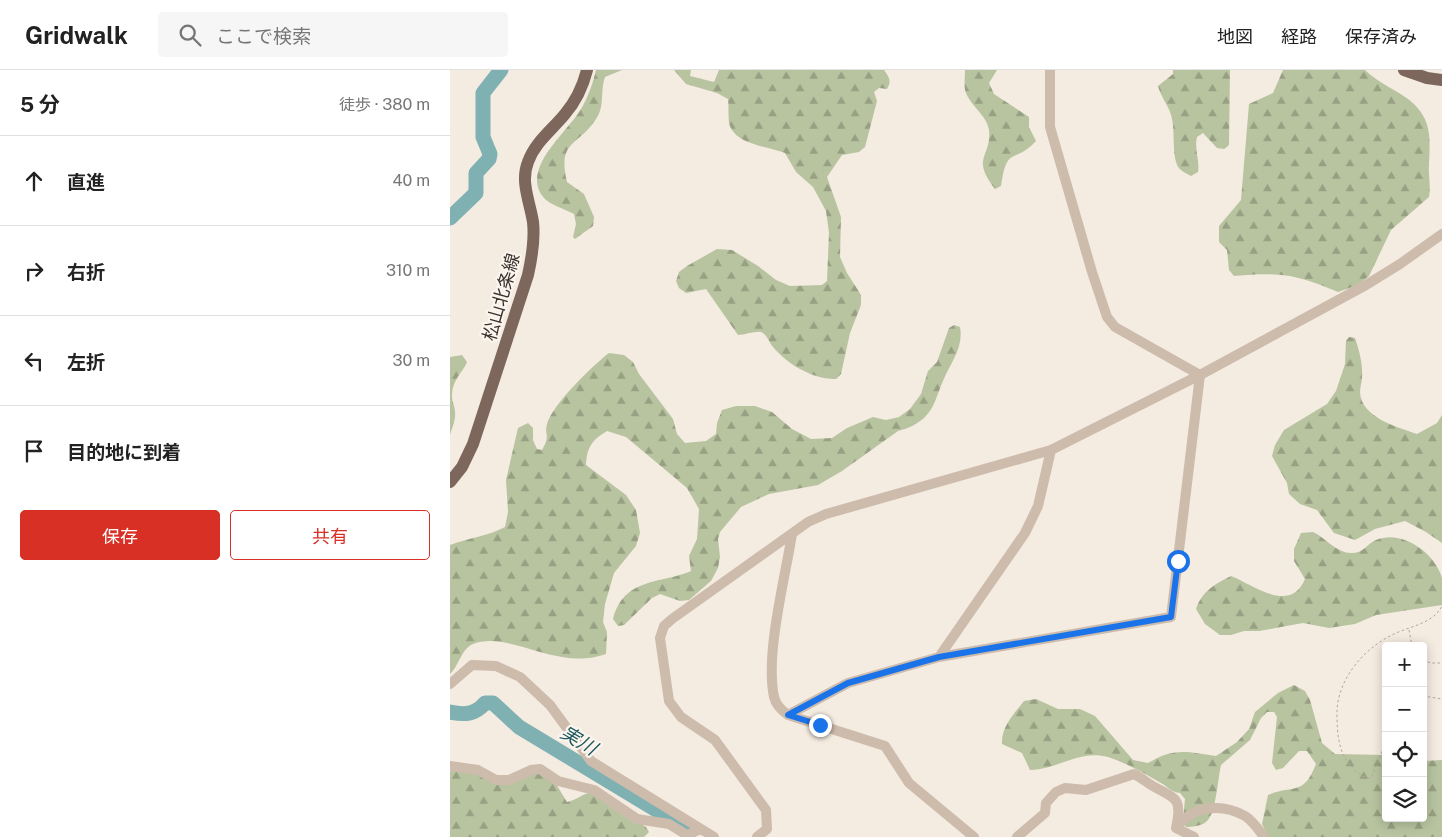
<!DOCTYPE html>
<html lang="ja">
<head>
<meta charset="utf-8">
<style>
	body { margin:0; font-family:"Public Sans","Noto Sans JP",sans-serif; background:#f6f6f6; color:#222 }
	.controls { position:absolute; right:15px; bottom:15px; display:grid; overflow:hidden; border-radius:5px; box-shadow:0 2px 12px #0003 }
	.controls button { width:45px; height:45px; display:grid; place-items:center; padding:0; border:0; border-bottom:1px solid #e0e0e0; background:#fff; color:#222; font:25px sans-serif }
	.stop { position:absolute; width:15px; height:15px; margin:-11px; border:4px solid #1a73e8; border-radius:50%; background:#fff }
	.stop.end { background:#1a73e8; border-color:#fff; box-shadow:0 1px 5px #0008 }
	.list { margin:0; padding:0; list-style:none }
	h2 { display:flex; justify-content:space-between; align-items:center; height:65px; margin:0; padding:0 20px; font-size:21px }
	h2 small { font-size:16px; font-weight:400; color:#767676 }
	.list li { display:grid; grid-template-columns:32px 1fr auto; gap:15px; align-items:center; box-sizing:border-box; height:90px; padding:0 20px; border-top:1px solid #e0e0e0 }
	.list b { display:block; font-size:19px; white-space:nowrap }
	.list em { font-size:16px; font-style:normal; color:#767676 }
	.actions { display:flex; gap:10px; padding:15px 20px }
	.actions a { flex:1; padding:11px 0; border:1px solid #d93025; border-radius:5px; text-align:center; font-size:18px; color:#d93025 }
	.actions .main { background:#d93025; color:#fff }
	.icon { flex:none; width:28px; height:28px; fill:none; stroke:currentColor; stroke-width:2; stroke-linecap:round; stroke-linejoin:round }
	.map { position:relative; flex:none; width:992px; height:767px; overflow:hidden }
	header { display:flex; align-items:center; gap:30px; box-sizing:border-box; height:70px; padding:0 25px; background:#fff; border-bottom:1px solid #e0e0e0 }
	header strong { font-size:24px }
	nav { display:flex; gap:28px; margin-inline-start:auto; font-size:18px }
	.search { width:350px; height:45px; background:#f6f6f6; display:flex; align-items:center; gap:12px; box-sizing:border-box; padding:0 18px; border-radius:5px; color:#767676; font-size:19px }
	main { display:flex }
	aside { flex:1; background:#fff }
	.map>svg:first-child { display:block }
	.forest { fill:url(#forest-firs) }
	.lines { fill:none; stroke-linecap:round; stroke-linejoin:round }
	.river { stroke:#7fb0b2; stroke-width:15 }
	.path { stroke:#b9a596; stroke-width:1; stroke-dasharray:2.5 2.5; stroke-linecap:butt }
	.minor { stroke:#cdbbac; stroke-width:10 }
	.major { stroke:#7d675c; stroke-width:12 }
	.route { stroke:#1a73e8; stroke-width:6 }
	.labels { text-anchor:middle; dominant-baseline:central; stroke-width:4.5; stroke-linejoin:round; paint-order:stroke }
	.street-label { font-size:18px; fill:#3b302b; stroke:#fbf5ee }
	.water-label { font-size:19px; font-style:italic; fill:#1f5a5e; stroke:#fbf5ee }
</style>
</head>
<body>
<header>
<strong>Gridwalk</strong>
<div class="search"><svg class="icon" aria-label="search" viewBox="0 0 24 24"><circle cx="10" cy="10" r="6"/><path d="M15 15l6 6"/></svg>ここで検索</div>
<nav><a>地図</a><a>経路</a><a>保存済み</a></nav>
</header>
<main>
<aside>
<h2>5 分<small>徒歩 · 380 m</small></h2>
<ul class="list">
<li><svg class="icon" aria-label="ahead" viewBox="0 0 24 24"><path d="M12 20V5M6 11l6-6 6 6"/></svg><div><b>直進</b></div><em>40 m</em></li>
<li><svg class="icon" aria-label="right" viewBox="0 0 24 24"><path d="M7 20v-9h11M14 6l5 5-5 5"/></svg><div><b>右折</b></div><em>310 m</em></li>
<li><svg class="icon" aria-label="left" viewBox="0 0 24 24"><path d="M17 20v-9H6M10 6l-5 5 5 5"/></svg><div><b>左折</b></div><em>30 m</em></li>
<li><svg class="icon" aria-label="arrive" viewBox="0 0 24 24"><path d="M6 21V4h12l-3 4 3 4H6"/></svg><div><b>目的地に到着</b></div></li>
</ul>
<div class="actions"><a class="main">保存</a><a>共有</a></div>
</aside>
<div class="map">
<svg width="992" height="767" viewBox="0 0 992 767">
	<defs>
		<pattern id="forest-firs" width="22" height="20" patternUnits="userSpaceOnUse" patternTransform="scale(1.25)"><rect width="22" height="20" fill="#b8c4a0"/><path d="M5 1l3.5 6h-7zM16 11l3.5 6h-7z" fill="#97a083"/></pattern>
	</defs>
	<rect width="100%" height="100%" fill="#f4ebe1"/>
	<path class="forest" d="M146 0H172L155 7C150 21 155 37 146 49 128 77 107 70 117 112L134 124 144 147 143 156 125 169 123 167 126 154 124 144C115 139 100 135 94 128 69 99 118 62 131 39 138 27 143 13 146 0Z
		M224 0H241L240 6 264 12 269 0H434C439 7 442 11 437 19L429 18 424 22 427 31 415 77 409 82 392 85 377 107 391 147 390 187 397 203 411 225V235L400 263 391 304 386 309C364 310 337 294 323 277 319 272 317 264 311 262 305 261 294 265 288 265L256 219 236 223 229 218 226 211 229 202 237 196 267 179 282 180 308 196 326 210 340 216 372 215 377 211 379 163 376 141 363 117 346 102 335 83C318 76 284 75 279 53 278 45 279 37 278 29L267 23 236 14Z
		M515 0H547L539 13 544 24 579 47V57L586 71C564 95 557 74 551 116L545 119C520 87 542 87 539 60 537 45 519 35 515 20 514 14 515 6 515 0Z
		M723 0H780L779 75 774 79 767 78 753 63 747 67C744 80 750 90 748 102L741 106C736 103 731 101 728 97 721 82 726 61 721 45 718 35 711 27 708 16L723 4Z
		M833 0H915C930 15 951 21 965 35 982 52 980 71 979 93 978 104 981 115 979 127L941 160 919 206 908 215 888 222C845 204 830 202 784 206L779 200 777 180 769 172V156L791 130 799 34 823 23Z
		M504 255 510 257C514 278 500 293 493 311 487 324 485 337 475 347 468 354 457 359 448 361L392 401 368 415 319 424 291 437 270 462 268 469 270 487 268 498 261 511 239 530 230 531 210 524 202 528 174 555 168 556 163 549C174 507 211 514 241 501L239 486 247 469 249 439 237 418 176 367 157 361C142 370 137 377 136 395L176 425 186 440 190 463 186 476 164 503 155 534 153 552 157 562 156 584C107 602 60 560 23 574 11 579 9 596 0 604V475C19 468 38 466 55 457L58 442 56 410 68 358 78 353 83 358V370L87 379 92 380C101 365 94 366 97 354 102 335 143 295 159 283L174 285 183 292 189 304 223 349 227 364 235 373 256 371 266 364 267 353 272 340 286 336H305L322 342 342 359 361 369 382 368 397 358 423 347 436 350 449 347 460 339 471 324 478 301 487 292 499 258Z
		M899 267 905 268C909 280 913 294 912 307 912 312 910 317 910 322 911 348 948 357 967 364L987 353 992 345V473L976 462 955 451 925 459 905 470 884 463 867 440 850 434 839 424 837 413 822 386 825 375 834 360 877 334 886 321 895 294 896 271Z
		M12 285 17 292C12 304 2 309 2 327 2 332 5 337 5 342 6 350 2 358 0 365V287Z
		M863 462C876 468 887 484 903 483 913 483 918 473 926 470 952 459 985 483 992 508 992 516 992 527 992 535L926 545 905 554 879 558 853 553 809 561H794L781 565H770L755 554 746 539C752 521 765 514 781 506 802 514 840 545 855 509L844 491V479L851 463Z
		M844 615 855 621 860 630 872 673 885 684 936 685V748H973V691L992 690V767H818L812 754 818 725C844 714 853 727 866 694L857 681H849L833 698 826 700 822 693 827 647 824 642H817L811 648 800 670 771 695C768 708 766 741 758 750 753 756 743 757 736 757L733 749 735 729 730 723C721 722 718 717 711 713 696 704 674 692 658 687 630 679 606 700 580 700L572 683 552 674C551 657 564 644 574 631L586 629 608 639H630L645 646 683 690 698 693C725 677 737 682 766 686L787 672 799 659 805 642 828 623Z
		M0 698 26 703 45 713 89 703 106 714 117 732C127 730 133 723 143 722L196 757 199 762 194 767H0Z"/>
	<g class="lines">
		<path class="river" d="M0 148 26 123V103L39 89 40 84 33 67V23L51 0
			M0 642C14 645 25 645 35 633H43L69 657 238 759"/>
		<path class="path" d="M959 560 962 576
			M973 590 981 593H992
			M973 626 992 629
			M936 672 921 708C911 709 900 696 895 688 887 674 887 655 887 640 889 608 913 580 940 566 958 556 982 555 992 536"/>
		<path class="minor" d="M600 0V57L642 202 657 247 665 257 750 305
			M342 464C335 509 315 584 324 627 326 635 331 640 338 645L435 676 459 713 524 767
			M489 587 575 463 588 436 601 380
			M0 614 22 595 46 596 70 607 100 635 141 691 264 767
			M338 645 398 613 489 587 721 547 750 305
			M0 696 28 700 46 710H59L81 700 90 699 108 711 144 720 187 749 219 754 237 765 251 759
			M727 758C742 735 772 733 795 746 803 751 808 759 814 767
			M307 767 317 759 316 740 265 670 231 647 219 631 210 568 214 556 222 549 358 452 376 444 601 380 750 305 916 215 950 194 992 164
			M567 767 595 743 596 733 606 722 615 718 636 720 684 704C690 707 695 711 701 715 725 729 733 726 726 758L744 767"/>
		<path class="major" d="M954 0 977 8 992 10
			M0 412 12 397 23 374 78 205C82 187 85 170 83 152 80 132 70 112 78 92 85 72 102 60 115 44 126 31 133 16 137 0"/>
	</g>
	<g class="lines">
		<path class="route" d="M370 655 338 645 398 613 489 587 721 547 728 491"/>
	</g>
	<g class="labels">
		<g class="street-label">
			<text transform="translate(51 227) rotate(-74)">松山北条線</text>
		</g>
		<g class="water-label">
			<text transform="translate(129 670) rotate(31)">実川</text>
		</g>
	</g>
</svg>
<div class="controls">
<button>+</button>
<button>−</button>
<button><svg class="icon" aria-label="locate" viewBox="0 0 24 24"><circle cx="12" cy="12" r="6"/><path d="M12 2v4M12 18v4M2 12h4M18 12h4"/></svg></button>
<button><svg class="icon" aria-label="layers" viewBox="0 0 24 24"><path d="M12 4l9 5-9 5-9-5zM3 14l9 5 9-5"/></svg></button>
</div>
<div class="stop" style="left:728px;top:491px"></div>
<div class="stop end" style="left:370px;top:655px"></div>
</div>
</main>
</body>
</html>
